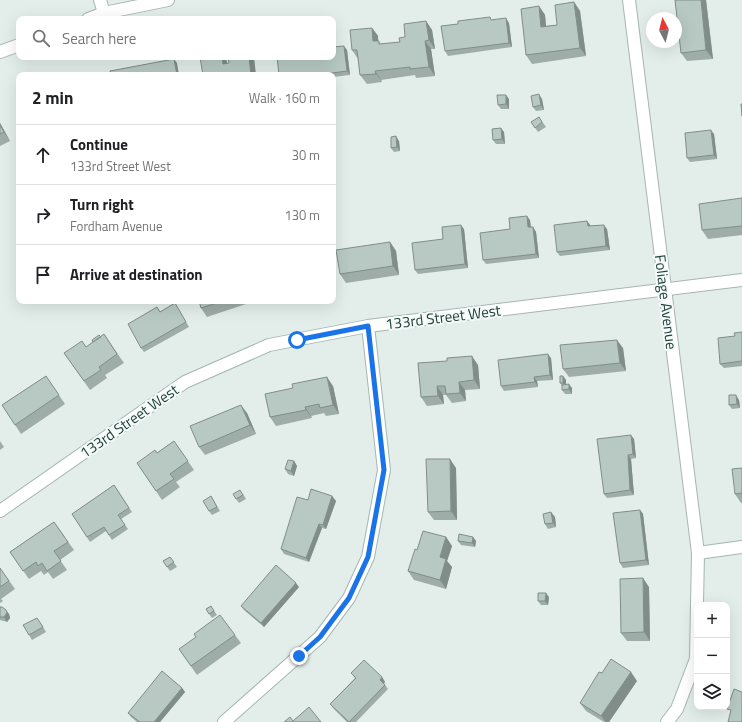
<!DOCTYPE html>
<html lang="en">
<head>
<meta charset="utf-8">
<style>
	body { margin:0; font-family:"Titillium Web",sans-serif; background:#f2f2f2; color:#202124 }
	.controls { position:absolute; right:12px; bottom:12px; display:grid; overflow:hidden; border-radius:8px; box-shadow:0 4px 16px #0002 }
	.controls button { width:36px; height:36px; display:grid; place-items:center; padding:0; border:0; border-bottom:1px solid #e0e0e0; background:#fff; color:#202124; font:20px sans-serif }
	.compass { position:absolute; left:646px; top:12px; width:36px; height:36px; border-radius:50%; background:#fff; box-shadow:0 4px 16px #0002; rotate:353deg }
	.stop { position:absolute; width:12px; height:12px; margin:-9px; border:3px solid #1a73e8; border-radius:50%; background:#fff }
	.stop.end { background:#1a73e8; border-color:#fff; box-shadow:0 1px 4px #0008 }
	.list { margin:0; padding:0; list-style:none }
	h2 { display:flex; justify-content:space-between; align-items:center; height:52px; margin:0; padding:0 16px; font-size:17px }
	h2 small { font-size:13px; font-weight:400; color:#757577 }
	.list li { display:grid; grid-template-columns:26px 1fr auto; gap:12px; align-items:center; box-sizing:border-box; height:60px; padding:0 16px; border-top:1px solid #e0e0e0 }
	.list b { display:block; font-size:15px; white-space:nowrap }
	.list p { margin:0; font-size:13px; white-space:nowrap; color:#757577 }
	.list em { font-size:13px; font-style:normal; color:#757577 }
	.icon { flex:none; width:22px; height:22px; fill:none; stroke:currentColor; stroke-width:2; stroke-linecap:round; stroke-linejoin:round }
	.map { position:relative; flex:none; width:742px; height:722px; overflow:hidden }
	.search { position:absolute; background:#fff; box-shadow:0 4px 16px #0002; left:16px; top:16px; width:320px; height:44px; display:flex; align-items:center; gap:10px; box-sizing:border-box; padding:0 14px; border-radius:8px; color:#757577; font-size:15px }
	.panel { position:absolute; background:#fff; box-shadow:0 4px 16px #0002; left:16px; top:72px; width:320px; height:232px; border-radius:8px }
	.map>svg:first-child { display:block }
	.lines { fill:none; stroke-linecap:round; stroke-linejoin:round }
	.minor-casing { stroke:#a5b6b2; stroke-width:14 }
	.minor { stroke:#fff; stroke-width:12 }
	.wall { fill:#9eada8 }
	.shaded-wall { fill:#818d88 }
	.building { fill:#b8c9c3; stroke:#818d88 }
	.route { stroke:#1a73e8; stroke-width:5 }
	.labels { text-anchor:middle; dominant-baseline:central; stroke-width:4; stroke-linejoin:round; paint-order:stroke }
	.street-label { font-size:15px; fill:#22403b; stroke:#f4faf8 }
</style>
</head>
<body>
<div class="map">
<svg width="742" height="722" viewBox="0 0 742 722">
	<rect width="100%" height="100%" fill="#e3eeea"/>
	<g class="lines">
		<g class="minor-casing">
			<path id="minor" d="M100 0 104 13
				M629 0 698 553 697 605
				M88 19 104 13 168 0
				M0 52 19 45
				M0 511 185 382 269 345 368 326 742 280
				M698 553 742 547
				M224 722 320 637 349 598 368 557 384 470 368 326
				M667 722 677 709 696 659 697 605"/>
		</g>
		<use href="#minor" class="minor"/>
	</g>
	<path class="wall" d="M675 0H706L713 59 687 61 681 53Z
		M574 2 580 11 586 56 532 64 526 55 539 6 545 15 546 26 557 25Z
		M493 20 509 23 512 47 448 56 445 51Z
		M426 21 432 30 435 49H431L435 76 416 78 415 75 381 80 382 82 367 84 360 75 358 59 352 50 372 28 378 36V41L381 44 400 42Z
		M347 50 350 75 333 77V75H279Z
		M509 99V109H501L498 105Z
		M542 99 544 110 536 111 533 107Z
		M539 117 546 127 538 132 531 122Z
		M0 123 10 141 0 146Z
		M504 132 505 144H496L493 140Z
		M714 134 717 159 690 162 687 158Z
		M399 141 400 151 394 152 391 148Z
		M742 198V235L708 239 702 230Z
		M530 220 531 227H533L536 232 539 258 486 264 483 260 510 229Z
		M587 221 591 226 607 229 610 250 560 256 557 252Z
		M464 229 468 268 418 274 415 270 443 239Z
		M390 242 396 251 399 275 346 283 340 274Z
		M199 301H255L207 317 201 308Z
		M175 303 189 327 144 352 141 348 157 307 160 312Z
		M742 332V366L724 368 720 364 735 336Z
		M104 334 124 363 105 375 107 378 90 390 64 353 86 347Z
		M623 348 626 371 569 377 563 369Z
		M551 358 553 380 537 381 538 387 504 391 501 386Z
		M418 363 478 365 480 389 465 390 466 401 452 403 446 395H443L444 404 427 406 421 397Z
		M46 376 65 404 21 434 2 405Z
		M563 376 566 380V384L572 388V394H565L562 390V386L560 383Z
		M333 386 339 414 326 416 324 413 311 416 312 418 276 426 270 417 293 388Z
		M739 400 740 408 732 409 729 405Z
		M247 413 256 434 205 455 199 447Z
		M634 439 636 458 631 459 634 495 607 498 604 494Z
		M0 441 4 447 0 450Z
		M174 441 194 470 176 482 180 487 162 500 137 463 157 453Z
		M294 461 297 466 294 476 288 474 285 469Z
		M456 468 457 520H434L428 512Z
		M742 468V503H741L735 494Z
		M114 485 132 512 121 519 128 529 112 540 106 531 90 542 72 514Z
		M243 494 246 499 239 503 236 499Z
		M211 496 220 511 212 515 209 511Z
		M332 496 336 501 326 529 322 528 309 562 284 554 281 549 308 500Z
		M640 510 643 514 649 565 623 568 620 563Z
		M555 517 556 527 548 529 545 524Z
		M54 522 74 550 60 560 67 570 53 579 48 572 44 575 41 571 29 579 10 552Z
		M446 537 452 546 447 561 452 567 446 589 414 580 408 571 417 550Z
		M473 537 476 541 475 547 461 545 458 541Z
		M170 557 177 567 170 571 163 561Z
		M0 568 15 589 1 599 3 601 0 603Z
		M299 587 264 627 244 610 241 606Z
		M649 587 650 641H627L621 633Z
		M549 597 548 605H541L538 601Z
		M211 606 217 615 212 618 206 609Z
		M0 607 9 614 10 618 7 622 0 620Z
		M40 622 46 632 32 640 29 635Z
		M235 635 241 643 197 675 179 649Z
		M351 673 382 677 385 682 384 683 388 689 356 722H347L333 708 330 704 355 678Z
		M602 673 637 681 609 722H604L586 711 580 703Z
		M182 688 185 692 160 722H137L131 717 128 713Z"/>
	<path class="shaded-wall" d="M701 0H706L713 59 706 50Z
		M574 2 580 11 586 56 580 48Z
		M539 6 545 15 547 36 541 27Z
		M506 18 509 23 512 47 509 43Z
		M426 21 432 30 435 49 429 40Z
		M372 28 378 36 379 50 373 41Z
		M425 41 431 49 435 76 429 67Z
		M344 46 347 50 350 75 347 71Z
		M222 57H226L229 73 223 64Z
		M249 57H254L256 75H251Z
		M174 59 177 63 179 75H177Z
		M375 71 381 80 382 82 376 74Z
		M539 94 542 99 544 110 541 105Z
		M506 95 509 99V109L506 104Z
		M0 123 10 141 4 132 0 125Z
		M501 128 504 132 505 144 502 139Z
		M711 130 714 134 717 159 714 155Z
		M396 136 399 141 400 151 397 147Z
		M527 216 530 220 531 232 528 227Z
		M587 221 590 225 591 231 588 226Z
		M461 225 464 229 468 268 465 264Z
		M604 225 607 229 610 250 606 246Z
		M533 227 536 232 539 258 536 254Z
		M390 242 396 251 399 275 393 266Z
		M333 273 335 284 333 281Z
		M617 340 623 348 626 371 620 363Z
		M548 354 551 358 553 380 550 375Z
		M472 356 478 365 480 389 474 380Z
		M563 376 566 380V387L563 383Z
		M327 377 333 386 339 414 333 405Z
		M534 377 537 381 538 387 535 382Z
		M459 382 465 390 466 401 460 393Z
		M569 384 572 388V394L569 389Z
		M437 386 443 395 444 404 438 396Z
		M736 395 739 400 740 408 737 404Z
		M241 405 247 413 256 434 250 425Z
		M305 407 311 416 312 418 306 410Z
		M631 435 634 439 636 458 633 454Z
		M628 455 631 459 634 495 630 490Z
		M450 459 456 468 457 520 451 511Z
		M294 461 297 466 294 476 291 471Z
		M332 496 336 501 326 529 323 525Z
		M640 510 643 514 649 565 646 560Z
		M551 512 555 517 556 527 553 523Z
		M319 524 322 528 309 562 306 558Z
		M446 537 452 546 447 561 452 567 446 589 440 580V557Z
		M473 537 476 541 475 547 472 543Z
		M643 578 649 587 650 641 644 632Z
		M296 583 299 587 264 627 261 623Z
		M546 593 549 597 548 605 545 601Z
		M6 610 9 614 10 618 7 622 4 617Z
		M631 672 637 681 609 722H606L601 716Z
		M382 677 385 682 383 684 380 680Z
		M182 688 185 692 160 722H154Z"/>
	<path class="building" d="M675 0H701L706 50 681 53Z
		M574 2 580 48 526 55 521 9 539 6 541 27 557 25 555 5Z
		M490 17 491 20 506 18 509 43 445 51 441 26 458 24V21Z
		M426 21 429 40 425 41 429 67 410 69V67L375 71 376 74 360 75 357 50H352L350 30 372 28 373 41H379V44L400 42 399 38 405 37 404 24Z
		M344 46 347 71 317 75H279L277 57H333V47Z
		M200 57H222L223 64 229 63 228 57H249L251 75H203Z
		M174 59 177 75H111L110 71Z
		M539 94 541 105 533 107 531 96Z
		M497 95H506V104L498 105Z
		M741 104H742V116Z
		M539 117 542 122 535 128 531 122Z
		M0 125 4 132 0 134Z
		M501 128 502 139 493 140 492 129Z
		M711 130 714 155 687 158 685 133Z
		M396 136 397 147 391 148V137Z
		M742 198V226L702 230 699 204Z
		M527 216 528 227H533L536 254 483 260 480 233 510 229 509 218Z
		M587 221 588 226 604 225 606 246 557 252 554 225Z
		M461 225 465 264 415 270 412 243 443 239 442 227Z
		M390 242 393 266 340 274 336 250Z
		M199 301H223L201 308Z
		M175 303 186 322 141 348 128 324 157 307 160 312Z
		M742 332V361L720 364 718 338 735 336 734 333Z
		M104 334 117 354 99 367 101 370 84 381 64 353 82 341 86 347Z
		M99 335 101 337 93 342 92 340Z
		M617 340 620 363 563 369 560 345Z
		M548 354 550 375 534 377 535 382 501 386 498 360Z
		M472 356 474 380 459 382 460 393 446 394 445 386H437L438 396 421 397 418 363 447 361V358Z
		M46 376 59 395 15 425 2 405Z
		M560 376H563V383H560Z
		M327 377 333 405 320 408 319 404 305 407 306 410 270 417 265 394 293 388 292 384Z
		M569 384V389L562 390V385Z
		M729 395H736L737 404 729 405Z
		M241 405 250 425 199 447 190 426Z
		M631 435 633 454 628 455 630 490 604 494 597 439Z
		M174 441 188 461 170 474 174 479 156 491 137 463 155 450 157 453Z
		M426 459H450L451 511 428 512Z
		M288 460 294 461 291 471 285 469Z
		M742 468V493L735 494 732 469Z
		M114 485 129 508 118 515 125 525 109 535 104 527 87 537 72 514Z
		M311 489 332 496 323 525 319 524 306 558 281 549 297 497 308 500Z
		M240 490 243 495 236 499 233 494Z
		M211 496 217 507 209 511 203 501Z
		M640 510 646 560 620 563 613 513Z
		M551 512 553 523 545 524 543 514Z
		M54 522 68 542 54 551 61 561 47 571 42 563 38 566 36 562 23 571 10 552Z
		M423 531 446 537 440 557 446 559 440 580 408 571 415 549 417 550Z
		M459 534 473 537 472 543 458 541Z
		M170 557 174 562 167 567 163 561Z
		M276 565 296 583 261 623 241 606Z
		M0 568 9 581 0 587Z
		M643 578 644 632 621 633 620 579Z
		M538 593H546L545 601H538Z
		M211 606 214 611 209 614 206 609Z
		M0 607H2L6 610 7 613 4 617H0Z
		M220 615 235 635 191 666 179 649 196 637 194 634Z
		M37 618 43 627 29 635 23 625Z
		M611 659 631 672 601 716 580 703 599 672 602 673Z
		M364 660 382 677 380 680 385 685 349 722 330 704 356 678 351 673Z
		M162 671 182 688 154 722H140L128 713Z
		M734 689 742 692V722H728L731 710 727 709Z
		M309 707 321 722H284L290 717 293 721Z"/>
	<g class="lines">
		<path class="route" d="M297 340 368 326 384 470 368 557 349 598 320 637 299 656"/>
	</g>
	<g class="labels">
		<g class="street-label">
			<text transform="translate(666 302) rotate(83)">Foliage Avenue</text>
			<text transform="translate(443 317) rotate(-7)">133rd Street West</text>
			<text transform="translate(129 421) rotate(-35)">133rd Street West</text>
		</g>
	</g>
</svg>
<div class="controls">
<button>+</button>
<button>−</button>
<button><svg class="icon" aria-label="layers" viewBox="0 0 24 24"><path d="M12 4l9 5-9 5-9-5zM3 14l9 5 9-5"/></svg></button>
</div>
<svg class="compass" viewBox="-18 -18 36 36"><path d="M0-13l5 13h-10z" fill="#e53935"/><path d="M0 13l5-13h-10z" fill="#757577"/></svg>
<div class="stop" style="left:297px;top:340px"></div>
<div class="stop end" style="left:299px;top:656px"></div>
<div class="search"><svg class="icon" aria-label="search" viewBox="0 0 24 24"><circle cx="10" cy="10" r="6"/><path d="M15 15l6 6"/></svg>Search here</div>
<section class="panel">
<h2>2 min<small>Walk · 160 m</small></h2>
<ul class="list">
<li><svg class="icon" aria-label="ahead" viewBox="0 0 24 24"><path d="M12 20V5M6 11l6-6 6 6"/></svg><div><b>Continue</b><p>133rd Street West</p></div><em>30 m</em></li>
<li><svg class="icon" aria-label="right" viewBox="0 0 24 24"><path d="M7 20v-9h11M14 6l5 5-5 5"/></svg><div><b>Turn right</b><p>Fordham Avenue</p></div><em>130 m</em></li>
<li><svg class="icon" aria-label="arrive" viewBox="0 0 24 24"><path d="M6 21V4h12l-3 4 3 4H6"/></svg><div><b>Arrive at destination</b></div></li>
</ul>
</section>
</div>
</body>
</html>
